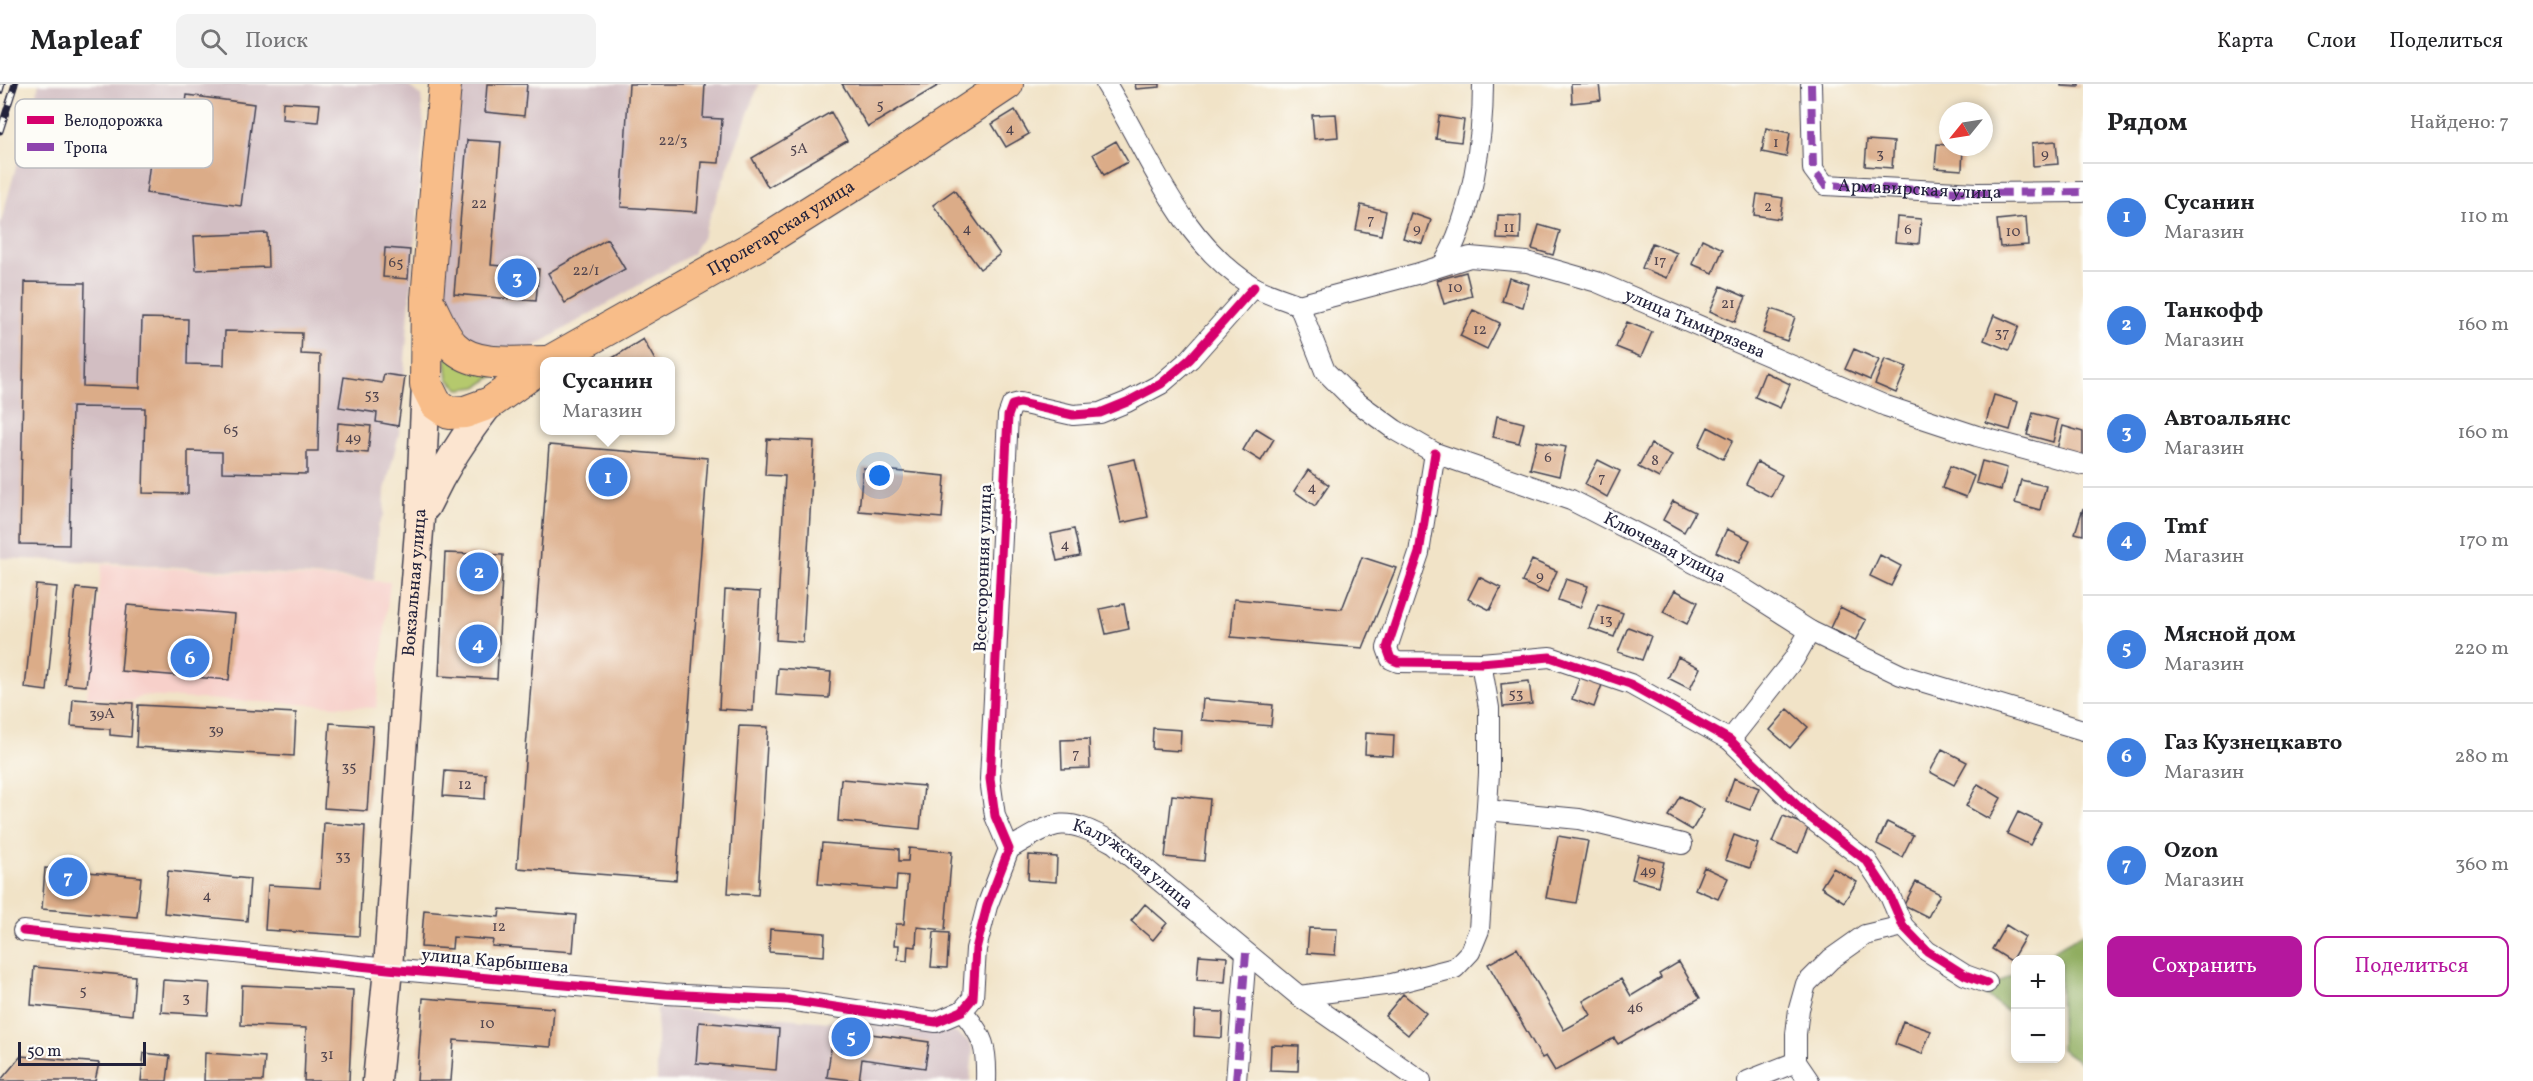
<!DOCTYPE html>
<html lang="ru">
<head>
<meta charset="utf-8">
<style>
	body { margin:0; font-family:Vollkorn,serif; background:#f2f2f2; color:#202124 }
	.controls { position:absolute; right:18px; bottom:18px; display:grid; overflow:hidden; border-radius:12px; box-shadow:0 3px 9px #0003 }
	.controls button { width:54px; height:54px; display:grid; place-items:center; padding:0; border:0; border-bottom:2px solid #e0e0e0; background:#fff; color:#202124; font:30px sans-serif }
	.compass { position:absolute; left:1939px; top:18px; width:54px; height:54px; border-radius:50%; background:#fff; box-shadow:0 3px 9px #0003; rotate:240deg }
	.scale { position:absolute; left:18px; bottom:15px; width:128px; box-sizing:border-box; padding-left:6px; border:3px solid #22223b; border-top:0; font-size:16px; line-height:21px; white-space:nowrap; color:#22223b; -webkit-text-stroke:4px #fdfcf7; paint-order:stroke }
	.you { position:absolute; left:880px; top:392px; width:21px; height:21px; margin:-15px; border:4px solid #fff; border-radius:50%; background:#1a73e8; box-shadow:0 0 0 9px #1a73e833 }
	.badge { display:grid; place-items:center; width:39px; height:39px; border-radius:50%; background:#b5179e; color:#fff; font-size:20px; font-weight:700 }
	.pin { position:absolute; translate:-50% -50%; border:3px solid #fff; box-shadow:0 2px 6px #0006 }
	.popup { position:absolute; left:540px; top:273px; width:135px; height:78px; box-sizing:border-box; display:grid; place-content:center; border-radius:12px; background:#fff; filter:drop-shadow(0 2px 4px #0005); font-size:20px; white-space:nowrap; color:#757577 }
	.popup b { font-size:22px; color:#202124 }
	.popup::after { content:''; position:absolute; left:50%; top:100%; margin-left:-12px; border:12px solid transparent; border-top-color:#fff }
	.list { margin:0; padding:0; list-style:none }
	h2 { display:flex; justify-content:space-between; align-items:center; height:78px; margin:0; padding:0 24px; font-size:26px }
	h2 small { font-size:20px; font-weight:400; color:#757577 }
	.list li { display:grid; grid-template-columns:39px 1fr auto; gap:18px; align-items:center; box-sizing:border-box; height:108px; padding:0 24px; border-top:2px solid #e0e0e0 }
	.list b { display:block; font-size:22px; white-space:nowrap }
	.list p { margin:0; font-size:20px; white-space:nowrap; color:#757577 }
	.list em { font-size:20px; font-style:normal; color:#757577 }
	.actions { display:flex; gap:12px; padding:18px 24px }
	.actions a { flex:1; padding:14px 0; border:2px solid #b5179e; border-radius:12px; text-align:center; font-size:21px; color:#b5179e }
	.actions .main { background:#b5179e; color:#fff }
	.icon { flex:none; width:33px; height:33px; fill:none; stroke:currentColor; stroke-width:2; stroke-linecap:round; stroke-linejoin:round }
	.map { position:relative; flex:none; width:2083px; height:997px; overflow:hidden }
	header { display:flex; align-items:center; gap:36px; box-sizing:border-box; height:84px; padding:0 30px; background:#fff; border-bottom:2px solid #e0e0e0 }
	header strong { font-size:28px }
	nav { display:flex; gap:33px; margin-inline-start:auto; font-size:21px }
	.search { width:420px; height:54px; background:#f2f2f2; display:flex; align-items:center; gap:15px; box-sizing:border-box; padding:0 21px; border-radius:12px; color:#757577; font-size:22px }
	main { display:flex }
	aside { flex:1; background:#fff }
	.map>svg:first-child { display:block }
	.built { fill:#f7d0ca }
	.industrial { fill:#d2bec2 }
	.green { fill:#b5c96d; stroke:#6c7654; stroke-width:1.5 }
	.forest { fill:#90ad60; stroke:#59684e; stroke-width:1.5 }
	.building { fill:#dbac88 }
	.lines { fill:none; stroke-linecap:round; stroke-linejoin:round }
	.street-casing { stroke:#413f50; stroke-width:22 }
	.secondary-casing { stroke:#413f50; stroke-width:31 }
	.primary-casing { stroke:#413f50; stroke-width:34 }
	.street { stroke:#fff; stroke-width:20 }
	.secondary { stroke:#fce5d0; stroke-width:28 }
	.primary { stroke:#f8bd89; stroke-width:32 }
	.rail-casing { stroke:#22223b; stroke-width:7 }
	.rail { stroke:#fdfcf7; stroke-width:4.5; stroke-dasharray:14; stroke-linecap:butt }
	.quiet { stroke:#8e44ad; stroke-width:8; stroke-dasharray:15 8; stroke-linecap:butt }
	.cycleway-casing { stroke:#fdfcf7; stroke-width:13 }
	.cycleway { stroke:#d6006c; stroke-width:9 }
	.labels { text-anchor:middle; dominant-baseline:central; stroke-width:5; stroke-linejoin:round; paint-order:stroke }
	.number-label { font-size:15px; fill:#50444e }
	.street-label { font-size:18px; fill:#22223b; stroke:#fdfcf7 }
	.key { fill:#fdfcf7; stroke:#bbbbbf; stroke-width:1.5 }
	.key-label { font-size:16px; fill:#22223b }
</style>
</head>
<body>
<header>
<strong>Mapleaf</strong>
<div class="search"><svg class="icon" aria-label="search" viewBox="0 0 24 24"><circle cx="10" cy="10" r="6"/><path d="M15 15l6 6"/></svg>Поиск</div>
<nav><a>Карта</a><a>Слои</a><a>Поделиться</a></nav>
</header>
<main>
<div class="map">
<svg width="2083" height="997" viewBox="0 0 2083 997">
	<rect width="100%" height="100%" fill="#fdfcf7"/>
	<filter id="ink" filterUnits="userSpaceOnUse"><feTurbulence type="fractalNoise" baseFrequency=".0167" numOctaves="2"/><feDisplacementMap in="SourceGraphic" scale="12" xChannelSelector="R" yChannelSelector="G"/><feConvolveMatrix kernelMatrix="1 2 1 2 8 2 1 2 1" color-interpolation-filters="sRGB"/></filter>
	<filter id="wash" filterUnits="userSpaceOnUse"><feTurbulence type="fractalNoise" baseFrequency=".008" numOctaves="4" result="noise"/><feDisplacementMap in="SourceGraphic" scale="24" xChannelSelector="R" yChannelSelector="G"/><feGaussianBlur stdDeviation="1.35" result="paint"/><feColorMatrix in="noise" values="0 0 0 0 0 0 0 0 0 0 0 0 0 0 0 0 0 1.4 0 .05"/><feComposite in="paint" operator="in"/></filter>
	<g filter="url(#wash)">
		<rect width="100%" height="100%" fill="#f1e3c7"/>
		<path class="built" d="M102 480 390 498 376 624 142 612 133 617 87 613Z"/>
		<path class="industrial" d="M39 0H405L421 11 424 44 399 350 385 406 384 431 378 442 374 496 101 478 0 474V141Z
			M460 0H759L702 154 692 170 530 265 467 261 441 222Z
			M657 924 954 948 969 957 973 966 970 997H657Z"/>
		<path class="green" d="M445 267 497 290 477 303 460 305 448 295Z"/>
		<path class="forest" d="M2083 849V980L2061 965 2060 876 2039 875Z
			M2015 889V933L1982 909Z"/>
		<g id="blocks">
			<path class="building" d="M487 0H527L524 32 485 28Z
				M629 0H705L703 34 722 35 719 79 701 78 697 128 621 123Z
				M842 0H941L868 43Z
				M1135 0H1160V3L1136 5Z
				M1571 0H1599L1601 16 1572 19Z
				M2061 0H2079V3L2061 2Z
				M187 11 254 20 241 122 146 109 153 55 181 58Z
				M283 18 320 20 318 38 282 35Z
				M1015 26 1029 50 1006 63 992 40Z
				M831 28 847 57 768 103 752 74Z
				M1336 30 1338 53 1314 55 1312 31Z
				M1439 32 1464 36 1461 58 1436 55Z
				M1766 44 1790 49 1786 73 1762 68Z
				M467 56 501 58 491 181 539 185 536 217 454 210Z
				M1867 56 1894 58 1892 84 1865 82Z
				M1116 57 1128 78 1104 91 1093 70Z
				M2056 57 2058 80 2033 82 2032 59Z
				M1937 60 1963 63 1962 86 1935 84Z
				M954 106 1000 170 980 185 933 121Z
				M1757 110 1783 114 1780 135 1754 131Z
				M1361 121 1386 127 1381 151 1356 146Z
				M1411 129 1431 136 1423 160 1403 154Z
				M1498 131 1521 132 1520 156 1497 155Z
				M1897 133 1921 135 1919 160 1895 158Z
				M2026 133 2028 161 2000 163 1997 136Z
				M1539 141 1560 147 1553 171 1532 165Z
				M267 149 268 183 196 186 194 152Z
				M607 155 625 185 565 219 548 189Z
				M1702 155 1723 165 1713 189 1692 180Z
				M1652 159 1677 169 1667 194 1642 184Z
				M385 164 410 166 408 195 383 193Z
				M1466 188 1472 212 1444 220 1437 196Z
				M1509 194 1529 200 1523 223 1502 217Z
				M25 198 85 199 83 302 140 304 142 234 188 235 187 280 224 281 225 247 302 249 301 270 320 271 318 367H307V390L222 388V368L188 367V410L143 409 145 324 72 323 69 461 20 460Z
				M1721 202 1746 213 1735 238 1710 227Z
				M1771 225 1795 233 1787 257 1763 249Z
				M1473 226 1500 239 1487 265 1460 252Z
				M1994 231 2019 242 2009 266 1984 256Z
				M1627 238 1652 248 1641 273 1616 263Z
				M643 255 656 278H606Z
				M1854 265 1879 276 1870 296 1845 285Z
				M1885 275 1907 283 1896 309 1875 300Z
				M1765 288 1790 300 1780 324 1755 313Z
				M384 290 405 293 398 342 376 338 377 329 339 323 344 293 382 299Z
				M1994 311 2018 318 2010 346 1986 339Z
				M2033 329 2058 336 2053 358 2027 351Z
				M1497 332 1524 339 1519 359 1493 353Z
				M338 339 371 342 368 369 336 366Z
				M2063 342 2083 348V376L2056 369Z
				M1708 343 1733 356 1723 375 1699 362Z
				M1256 344 1274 355 1261 377 1243 366Z
				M767 355 814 357 803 558 776 556 785 392 765 391Z
				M1537 357 1566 363 1559 392 1530 385Z
				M1651 360 1672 371 1659 394 1638 383Z
				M549 361 708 374 676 796 517 784Z
				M1135 375 1148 433 1121 439 1108 381Z
				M1598 376 1620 387 1607 413 1585 400Z
				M1982 377 2007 384 2001 406 1976 399Z
				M1757 378 1782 391 1771 413 1746 400Z
				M1950 382 1974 392 1966 413 1942 404Z
				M863 384 945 392 942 434 859 427Z
				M1308 386 1329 401 1315 422 1294 407Z
				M2021 396 2046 402 2040 426 2015 419Z
				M1673 417 1695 428 1684 448 1663 436Z
				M2083 424V451L2075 449Z
				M1074 445 1080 472 1057 477 1051 450Z
				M1727 445 1750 456 1739 479 1716 468Z
				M445 469 503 471 497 595 439 592Z
				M1880 471 1901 482 1891 502 1870 492Z
				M1362 473 1396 484 1363 564 1231 553 1234 515 1342 525Z
				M1532 476 1557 487 1547 509 1522 498Z
				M1479 493 1501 504 1490 526 1468 515Z
				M1566 495 1588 502 1580 524 1558 516Z
				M36 501 57 503 47 607 25 604Z
				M76 504 96 506 86 602 65 600Z
				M725 506 760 508 753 627 719 625Z
				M1675 506 1698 518 1687 540 1663 528Z
				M1124 520 1129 545 1106 550 1100 525Z
				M1598 520 1623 529 1614 553 1589 544Z
				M127 521 235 530 229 596 121 587Z
				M1840 523 1866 536 1855 557 1830 544Z
				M1628 543 1651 552 1642 576 1618 568Z
				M1678 573 1700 584 1690 605 1668 594Z
				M778 584 831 588 829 614 776 611Z
				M1581 590 1603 598 1594 623 1572 615Z
				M1529 597 1532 620 1503 623 1501 600Z
				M73 615 133 619 131 653 110 651V645L71 642Z
				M1203 615 1273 621 1271 642 1201 636Z
				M138 621 296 629 294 672 136 663Z
				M1788 625 1808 643 1790 664 1770 646Z
				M330 639 373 642 367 727 324 724Z
				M739 642 768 643 758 811 728 809Z
				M1153 644 1181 646 1180 667 1152 665Z
				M1366 649 1394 651 1393 672 1365 670Z
				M1089 655 1090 684 1062 685 1061 656Z
				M1942 665 1967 678 1954 701 1930 688Z
				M445 687 486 690 485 715 443 712Z
				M1734 694 1759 704 1750 726 1726 717Z
				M841 695 924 702 920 745 838 737Z
				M1978 700 2001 714 1989 735 1966 722Z
				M1172 711 1210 715 1204 777 1165 773Z
				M1680 712 1704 726 1692 746 1668 732Z
				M2018 728 2041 739 2030 761 2007 750Z
				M1783 732 1809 742 1798 769 1772 758Z
				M1887 738 1913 751 1902 773 1877 760Z
				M324 739 365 742 359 852 265 846 268 801 320 804Z
				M1734 751 1758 760 1750 784 1725 776Z
				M1558 752 1588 757 1576 819 1546 814Z
				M822 759 899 765V777H908L909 764 952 768 945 846 917 843 916 863 908 862 907 877 898 876 899 861H894L896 840H904L908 792 897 791 896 806 818 800Z
				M1029 771 1057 773 1056 798 1028 796Z
				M1638 771 1664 778 1658 802 1632 795Z
				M1704 783 1728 794 1718 815 1695 805Z
				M45 784 141 793 137 833 42 825Z
				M1833 784 1857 798 1844 818 1821 803Z
				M168 787 250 795 247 837 164 829Z
				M1916 798 1940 810 1928 833 1904 821Z
				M1145 820 1167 839 1153 856 1131 837Z
				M500 825 576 831 573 868 492 862 493 856 453 853 452 865 421 863 424 826 499 833Z
				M2006 841 2025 853 2011 877 1992 865Z
				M1309 844 1337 845 1335 871 1307 869Z
				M770 845 825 849 824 872 769 868Z
				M934 848 949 849 947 884 931 883Z
				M1517 864 1564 946 1591 931 1583 917 1621 895 1631 912 1661 894 1659 890 1679 878 1700 914 1618 960 1614 954 1555 987 1546 972 1542 974 1488 880Z
				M1199 871 1227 873 1225 898 1197 896Z
				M34 883 135 892 132 931 31 921Z
				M163 896 210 899 208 931 161 928Z
				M242 901 353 906 349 997H304L306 944 241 941Z
				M1403 910 1426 929 1408 951 1385 932Z
				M423 914 554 924 551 963 454 956 451 997H417Z
				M1195 927 1223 928 1222 954 1194 952Z
				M1903 937 1931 947 1922 970 1895 960Z
				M699 938 779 945 776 986 696 979Z
				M834 945 929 958 925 984 862 975 859 997 827 993Z
				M1271 961 1299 962 1298 987 1270 986Z
				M144 969 170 972 167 997H141Z
				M205 969 265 973 263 997H204Z
				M21 972 99 979 95 997H0Z"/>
		</g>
	</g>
	<g filter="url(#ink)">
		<use href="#blocks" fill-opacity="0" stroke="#413f50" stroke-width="1.5"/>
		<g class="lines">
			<g class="street-casing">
				<g id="street">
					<path d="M1106 0C1150 71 1178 155 1252 202 1266 210 1284 215 1299 221"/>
					<path d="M1811 0 1813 85 1825 101 1977 109 2083 108"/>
					<path d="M1443 181C1472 133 1483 55 1483 0"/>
					<path id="s1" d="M1299 221 1325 287 1354 316 1395 346 1435 369 1571 416 1741 503 1810 547 1901 591 2083 646"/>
					<path id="s2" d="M1299 221 1416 190 1470 173 1527 178 1597 198 1886 322 1977 352 2083 381"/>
					<path d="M1435 369 1419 469 1387 564 1391 575 1398 578 1481 579 1550 573 1630 600 1730 656 1808 732 1867 777 1890 812 1903 842 1927 867 1965 891 1987 899"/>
					<path d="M1730 656 1794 575 1810 547"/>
					<path d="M1487 726 1579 735 1682 760"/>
					<path id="s3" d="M1009 765C1057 736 1063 731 1114 759L1299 912 1421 997"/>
					<path d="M23 847 388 885 665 910 788 916 936 938 962 927 973 914 976 865 987 822 1009 765 995 732 990 695 1008 332 1012 321 1020 319 1073 331 1100 329 1127 318 1161 300 1190 275 1254 203"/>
					<path d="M1299 912 1392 900 1455 884 1470 868 1479 846 1489 690V624L1481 579"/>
					<path d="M962 927C984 952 987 964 986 997"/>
					<path d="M1236 997 1246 869"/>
					<path d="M1748 997 1796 978"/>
					<path d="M1809 997 1796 978V950L1799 925 1806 900 1831 875 1865 851 1903 842"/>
				</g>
			</g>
			<g class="secondary-casing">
				<g id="secondary">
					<path d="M426 422C444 384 464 352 490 319"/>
					<path id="s4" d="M377 997 388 885 406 606 420 435 426 300"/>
				</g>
			</g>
			<g class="primary-casing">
				<g id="primary">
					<path d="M445 0 427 215 426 300 436 320 449 329 465 328 490 319 545 280"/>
					<path d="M427 216C434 228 443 252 453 262 474 284 517 278 545 278"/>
					<path id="s5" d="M549 278 762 158 902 70 1007 0"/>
				</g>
			</g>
			<use href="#street" class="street"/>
			<use href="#secondary" class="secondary"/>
			<use href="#primary" class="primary"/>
			<g class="rail-casing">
				<path id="rail" d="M0 7 2 0
					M0 47 15 0"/>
			</g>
			<use href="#rail" class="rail"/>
			<g class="quiet">
				<path id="s6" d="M1811 0 1813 85 1825 101 1977 109 2083 108"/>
				<path d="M1236 997 1246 869"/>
			</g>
			<g class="cycleway-casing">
				<path id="cycleway" d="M1435 369 1419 469 1387 564 1391 575 1398 578 1481 579 1550 573 1630 600 1730 656 1808 732 1867 777 1890 812 1903 842 1927 867 1965 891 1987 899
					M23 847 388 885 665 910 788 916 936 938 962 927 973 914 976 865 987 822 1009 765 995 732 990 695 1008 332 1012 321 1020 319 1073 331 1100 329 1127 318 1161 300 1190 275 1254 203"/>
			</g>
			<use href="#cycleway" class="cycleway"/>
		</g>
	</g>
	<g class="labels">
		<g class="number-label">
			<text x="880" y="21">5</text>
			<text x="1010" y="45">4</text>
			<text x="673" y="57">22/3</text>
			<text x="1776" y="59">1</text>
			<text x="799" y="65">5А</text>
			<text x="1880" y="70">3</text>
			<text x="2045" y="70">9</text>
			<text x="479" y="120">22</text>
			<text x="1768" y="123">2</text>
			<text x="1371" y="136">7</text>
			<text x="1509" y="144">11</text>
			<text x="967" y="145">4</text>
			<text x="1417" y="145">9</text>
			<text x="1908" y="146">6</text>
			<text x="2013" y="148">10</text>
			<text x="1660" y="177">17</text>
			<text x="396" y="179">65</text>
			<text x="586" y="187">22/1</text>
			<text x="1455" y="204">10</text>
			<text x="1728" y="220">21</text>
			<text x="1480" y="246">12</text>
			<text x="2002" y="249">37</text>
			<text x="372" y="311">53</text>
			<text x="231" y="346">65</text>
			<text x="353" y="354">49</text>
			<text x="1548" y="374">6</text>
			<text x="1655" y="377">8</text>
			<text x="1602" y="394">7</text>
			<text x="1312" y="404">4</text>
			<text x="1065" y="461">4</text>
			<text x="1540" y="492">9</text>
			<text x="1606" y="536">13</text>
			<text x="1516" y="610">53</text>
			<text x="102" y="630">39А</text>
			<text x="216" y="646">39</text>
			<text x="1076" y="670">7</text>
			<text x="349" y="683">35</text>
			<text x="465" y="701">12</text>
			<text x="343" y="772">33</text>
			<text x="1648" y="787">49</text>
			<text x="207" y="812">4</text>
			<text x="499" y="843">12</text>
			<text x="83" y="907">5</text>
			<text x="186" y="914">3</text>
			<text x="1635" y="924">46</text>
			<text x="487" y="940">10</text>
			<text x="327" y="971">31</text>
		</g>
		<g class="street-label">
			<text stroke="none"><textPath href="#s6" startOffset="200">Армавирская улица</textPath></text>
			<text stroke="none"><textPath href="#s5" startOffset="268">Пролетарская улица</textPath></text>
			<text stroke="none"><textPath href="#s2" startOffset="414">улица Тимирязева</textPath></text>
			<text stroke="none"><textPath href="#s1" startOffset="458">Ключевая улица</textPath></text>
			<text transform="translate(984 484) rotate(-88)">Всесторонняя улица</text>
			<text stroke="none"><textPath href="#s4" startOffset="500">Вокзальная улица</textPath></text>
			<text stroke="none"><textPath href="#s3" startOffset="142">Калужская улица</textPath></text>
			<text transform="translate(495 878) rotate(5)">улица Карбышева</text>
		</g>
	</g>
	<rect x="15" y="15" width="198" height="69" rx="9" class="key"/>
	<rect x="27" y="32" width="27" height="8" fill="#d6006c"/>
	<rect x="27" y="59" width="27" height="8" fill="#8e44ad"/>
	<g class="key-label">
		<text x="64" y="42">Велодорожка</text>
		<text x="64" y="69">Тропа</text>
	</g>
</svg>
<div class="controls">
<button>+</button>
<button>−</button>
</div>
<svg class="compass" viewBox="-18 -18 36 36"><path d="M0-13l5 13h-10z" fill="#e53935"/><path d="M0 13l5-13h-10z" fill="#757577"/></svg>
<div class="scale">50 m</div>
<div class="you"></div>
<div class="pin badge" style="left:608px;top:393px;background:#3f7fe0">1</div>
<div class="popup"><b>Сусанин</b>Магазин</div>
<div class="pin badge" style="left:479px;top:488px;background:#3f7fe0">2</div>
<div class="pin badge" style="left:517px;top:194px;background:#3f7fe0">3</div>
<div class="pin badge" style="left:478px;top:560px;background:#3f7fe0">4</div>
<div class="pin badge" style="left:851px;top:953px;background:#3f7fe0">5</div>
<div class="pin badge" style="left:190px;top:574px;background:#3f7fe0">6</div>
<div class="pin badge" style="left:68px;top:793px;background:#3f7fe0">7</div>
</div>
<aside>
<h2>Рядом<small>Найдено: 7</small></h2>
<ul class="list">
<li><span class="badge" style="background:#3f7fe0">1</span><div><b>Сусанин</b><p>Магазин</p></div><em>110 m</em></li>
<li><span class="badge" style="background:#3f7fe0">2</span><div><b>Танкофф</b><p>Магазин</p></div><em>160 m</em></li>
<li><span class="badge" style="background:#3f7fe0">3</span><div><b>Автоальянс</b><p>Магазин</p></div><em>160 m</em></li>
<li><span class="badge" style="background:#3f7fe0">4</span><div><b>Tmf</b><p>Магазин</p></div><em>170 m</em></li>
<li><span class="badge" style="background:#3f7fe0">5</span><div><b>Мясной дом</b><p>Магазин</p></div><em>220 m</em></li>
<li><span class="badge" style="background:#3f7fe0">6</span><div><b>Газ Кузнецкавто</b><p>Магазин</p></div><em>280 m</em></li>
<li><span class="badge" style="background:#3f7fe0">7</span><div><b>Ozon</b><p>Магазин</p></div><em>360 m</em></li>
</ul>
<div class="actions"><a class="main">Сохранить</a><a>Поделиться</a></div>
</aside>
</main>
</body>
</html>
